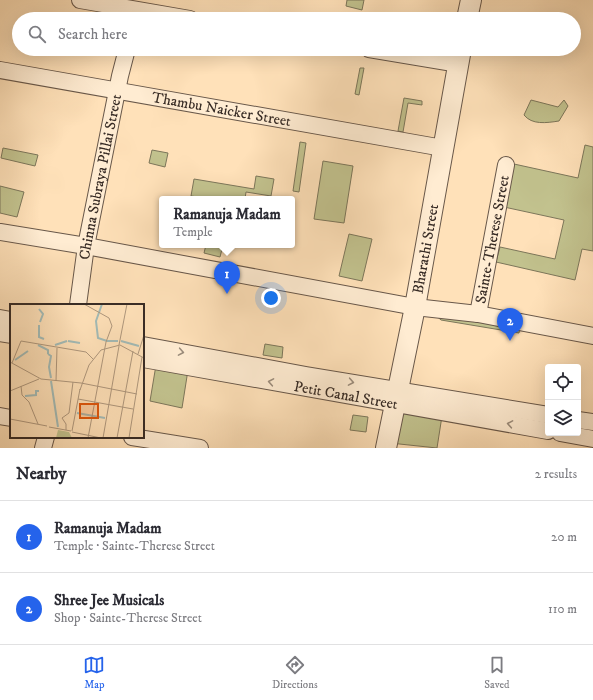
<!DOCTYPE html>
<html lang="en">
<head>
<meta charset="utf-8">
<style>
	body { margin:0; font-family:"IM FELL DW Pica",serif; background:#f7f7f7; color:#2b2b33 }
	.controls { position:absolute; right:12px; bottom:12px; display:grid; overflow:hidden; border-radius:4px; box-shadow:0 4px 16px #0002 }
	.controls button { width:36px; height:36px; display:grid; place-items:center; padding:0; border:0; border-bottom:1px solid #e1e1e2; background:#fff; color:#2b2b33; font:20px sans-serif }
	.you { position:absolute; left:271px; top:298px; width:14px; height:14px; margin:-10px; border:3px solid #fff; border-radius:50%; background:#1a73e8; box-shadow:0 0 0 6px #1a73e833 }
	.badge { display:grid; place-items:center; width:26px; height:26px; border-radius:50%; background:#2563eb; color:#fff; font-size:13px; font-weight:700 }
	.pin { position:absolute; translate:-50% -33px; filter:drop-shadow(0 1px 2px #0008) }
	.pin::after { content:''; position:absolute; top:21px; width:14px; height:12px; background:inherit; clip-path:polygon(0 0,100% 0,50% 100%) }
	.popup { position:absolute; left:159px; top:196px; width:136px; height:52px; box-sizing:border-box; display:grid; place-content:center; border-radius:4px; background:#fff; filter:drop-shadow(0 1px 3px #0005); font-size:13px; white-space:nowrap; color:#7c7c81 }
	.popup b { font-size:15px; color:#2b2b33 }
	.popup::after { content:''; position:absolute; left:50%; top:100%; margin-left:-8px; border:8px solid transparent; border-top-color:#fff }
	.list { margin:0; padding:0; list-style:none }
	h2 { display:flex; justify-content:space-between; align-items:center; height:52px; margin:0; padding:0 16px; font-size:17px }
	h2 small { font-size:13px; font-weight:400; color:#7c7c81 }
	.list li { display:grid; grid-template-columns:26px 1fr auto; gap:12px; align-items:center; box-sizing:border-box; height:72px; padding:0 16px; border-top:1px solid #e1e1e2 }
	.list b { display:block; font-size:15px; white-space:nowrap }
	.list p { margin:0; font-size:13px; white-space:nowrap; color:#7c7c81 }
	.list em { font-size:13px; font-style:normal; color:#7c7c81 }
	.icon { flex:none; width:22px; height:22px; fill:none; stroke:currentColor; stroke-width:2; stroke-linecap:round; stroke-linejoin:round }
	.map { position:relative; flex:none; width:593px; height:448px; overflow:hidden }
	.search { position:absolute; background:#fff; box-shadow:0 4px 16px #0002; left:12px; right:12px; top:12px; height:44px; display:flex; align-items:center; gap:10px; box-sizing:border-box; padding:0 14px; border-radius:22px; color:#7c7c81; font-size:15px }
	.sheet { height:196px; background:#fff }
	nav { display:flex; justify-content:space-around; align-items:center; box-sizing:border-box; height:56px; border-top:1px solid #e1e1e2; background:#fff; font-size:11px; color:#7c7c81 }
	nav a { display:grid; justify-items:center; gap:2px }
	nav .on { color:#2563eb }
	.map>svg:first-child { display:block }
	.green { fill:#c2c28e; stroke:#7c765a }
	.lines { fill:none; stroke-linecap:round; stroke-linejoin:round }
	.stream { stroke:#78827d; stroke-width:4.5 }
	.minor-casing { stroke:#69584a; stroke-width:18 }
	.tertiary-casing { stroke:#69584a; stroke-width:22 }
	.minor { stroke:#ffecd2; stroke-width:16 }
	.tertiary { stroke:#ffecd2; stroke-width:20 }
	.oneway { stroke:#9b8c7c }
	.labels { text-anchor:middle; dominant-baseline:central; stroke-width:3; stroke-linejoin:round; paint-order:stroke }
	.street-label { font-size:15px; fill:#372b25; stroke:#ffecd2 }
	.inset-river { fill:none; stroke:#a3bcb8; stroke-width:2 }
	.inset-road { fill:none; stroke:#af987e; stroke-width:1 }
	.view { fill:#df570d; fill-opacity:0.15; stroke:#df570d; stroke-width:2 }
	.inset-edge { fill:none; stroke:#372b25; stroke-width:2 }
</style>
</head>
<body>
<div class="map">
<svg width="593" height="448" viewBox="0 0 593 448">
	<rect width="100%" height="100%" fill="#ffe1b9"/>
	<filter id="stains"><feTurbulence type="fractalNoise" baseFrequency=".005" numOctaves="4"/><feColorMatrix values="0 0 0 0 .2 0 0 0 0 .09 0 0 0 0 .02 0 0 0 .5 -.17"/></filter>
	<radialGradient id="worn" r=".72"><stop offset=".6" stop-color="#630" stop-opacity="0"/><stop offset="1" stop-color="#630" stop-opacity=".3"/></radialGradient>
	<path class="green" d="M347 0H364L362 10 346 6Z
		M360 68H364L359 95 355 94Z
		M404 98 422 101V105L408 103 403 132 398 131Z
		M531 100 558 107 564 100 568 106 559 121C546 123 532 125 524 115Z
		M300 142 306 143 299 192 293 191Z
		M585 145 593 147V251L582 249 575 280 496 262 500 247 555 259 564 220 504 207 514 164 578 178Z
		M3 148 38 155 35 166 1 158Z
		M152 150 168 153 165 167 149 163Z
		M323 161 353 166 344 223 314 219Z
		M256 176 274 179 271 196 246 192 245 199H212L191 196 194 179 254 189Z
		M0 186 24 192 17 217 0 213Z
		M349 234 372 239 362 281 339 276Z
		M206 245H223L220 257 204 253Z
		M432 312 520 327 519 333 441 320Z
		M265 344 283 347 282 358 263 355Z
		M156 365 188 370 182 408 150 401Z
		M397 407 442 416 437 448 390 443Z
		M353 415 368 417 366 432 350 430Z"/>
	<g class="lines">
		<path class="stream" d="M578 428 593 431"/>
		<g class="minor-casing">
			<g id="minor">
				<path d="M80 0 190 19"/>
				<path d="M369 49 459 64"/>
				<path id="s1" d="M0 70 443 148"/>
				<path d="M0 232 86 246 415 307 478 314 593 336"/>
				<path id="s2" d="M78 305 86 246 120 76 127 49"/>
				<path id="s3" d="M478 314 506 165"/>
				<path d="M0 318 11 320"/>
				<path d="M0 333 11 335"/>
				<path d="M143 345 306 375 548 415"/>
				<path id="s4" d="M143 359 548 431"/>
				<path d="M0 416 11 418"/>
				<path d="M578 420 593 422"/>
				<path d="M560 433 593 439"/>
				<path d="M132 437 200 448"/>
				<path d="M43 448 46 437"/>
			</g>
		</g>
		<g class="tertiary-casing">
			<g id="tertiary">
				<path d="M467 19 471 0"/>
				<path id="s5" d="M386 448 415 307 461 49"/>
			</g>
		</g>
		<use href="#minor" class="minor"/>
		<use href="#tertiary" class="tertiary"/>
	</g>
	<defs><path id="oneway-chevron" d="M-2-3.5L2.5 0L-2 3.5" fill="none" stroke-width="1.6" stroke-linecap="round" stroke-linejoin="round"/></defs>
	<g class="oneway">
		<use href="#oneway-chevron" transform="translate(181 352) rotate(10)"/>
		<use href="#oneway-chevron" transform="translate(271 382) rotate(-170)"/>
		<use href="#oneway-chevron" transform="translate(351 382) rotate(10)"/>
		<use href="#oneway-chevron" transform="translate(510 424) rotate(-170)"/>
	</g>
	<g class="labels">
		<g class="street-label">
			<text stroke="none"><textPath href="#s1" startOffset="225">Thambu Naicker Street</textPath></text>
			<text stroke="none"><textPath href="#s2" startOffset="130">Chinna Subraya Pillai Street</textPath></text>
			<text stroke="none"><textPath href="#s3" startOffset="76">Sainte-Therese Street</textPath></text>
			<text stroke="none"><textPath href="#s5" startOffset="203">Bharathi Street</textPath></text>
			<text stroke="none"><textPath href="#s4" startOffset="206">Petit Canal Street</textPath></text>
		</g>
	</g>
	<g transform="translate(10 304)">
		<rect width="134" height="134" fill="#ffe1b9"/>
		<path d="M48 126 59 128 62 134H46Z" fill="#c2c28e"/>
		<path class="inset-river" d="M92 0 86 17 88 34 97 37H108M29 5 33 10 30 18M29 21V33L34 35M58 37 70 39M111 37 129 42M28 41 38 46V50M45 41 57 37M38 50 41 52 39 63 41 74M5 56 18 47M41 77 48 123M15 92 26 91V87H29M67 109 95 114"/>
		<path class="inset-road" d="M74 0 99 14 102 22 96 38 78 134M109 41 117 0M110 41 134 54M128 50 134 31M0 58 31 75 71 79M2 59 11 37 76 48 83 55M46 77 47 44M71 79 127 90M11 82 12 91 19 98 28 120M70 86 79 61 91 46 110 41M0 87 29 75M68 95 123 105M0 115 37 122M39 123 61 127M56 126V120L52 114 59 109 63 78M62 127 70 85M62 128 91 134M93 134 109 42M107 134 123 47M119 134 132 53"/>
		<path class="view" d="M70 100H88V114H70Z"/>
		<rect width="134" height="134" class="inset-edge"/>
	</g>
	<rect width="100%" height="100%" filter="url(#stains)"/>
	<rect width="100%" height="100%" fill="url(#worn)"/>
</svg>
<div class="controls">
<button><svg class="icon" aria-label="locate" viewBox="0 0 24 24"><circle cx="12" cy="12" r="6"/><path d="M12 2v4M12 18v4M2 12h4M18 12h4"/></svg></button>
<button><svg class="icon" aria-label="layers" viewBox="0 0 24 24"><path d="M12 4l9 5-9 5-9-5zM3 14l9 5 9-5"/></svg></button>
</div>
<div class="you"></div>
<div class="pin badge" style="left:227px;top:294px">1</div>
<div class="popup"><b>Ramanuja Madam</b>Temple</div>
<div class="pin badge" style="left:510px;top:341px">2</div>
<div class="search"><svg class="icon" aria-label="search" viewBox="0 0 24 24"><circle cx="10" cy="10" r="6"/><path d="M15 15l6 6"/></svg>Search here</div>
</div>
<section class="sheet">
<h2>Nearby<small>2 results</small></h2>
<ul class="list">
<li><span class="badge">1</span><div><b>Ramanuja Madam</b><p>Temple · Sainte-Therese Street</p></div><em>20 m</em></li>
<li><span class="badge">2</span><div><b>Shree Jee Musicals</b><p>Shop · Sainte-Therese Street</p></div><em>110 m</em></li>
</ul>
</section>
<nav>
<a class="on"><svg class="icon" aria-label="map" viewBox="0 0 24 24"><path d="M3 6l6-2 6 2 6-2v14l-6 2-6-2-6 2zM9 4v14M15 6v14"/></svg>Map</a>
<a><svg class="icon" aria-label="directions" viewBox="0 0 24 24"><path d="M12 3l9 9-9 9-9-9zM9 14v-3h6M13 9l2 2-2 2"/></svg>Directions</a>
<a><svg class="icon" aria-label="saved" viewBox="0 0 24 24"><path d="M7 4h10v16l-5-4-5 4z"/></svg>Saved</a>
</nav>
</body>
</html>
